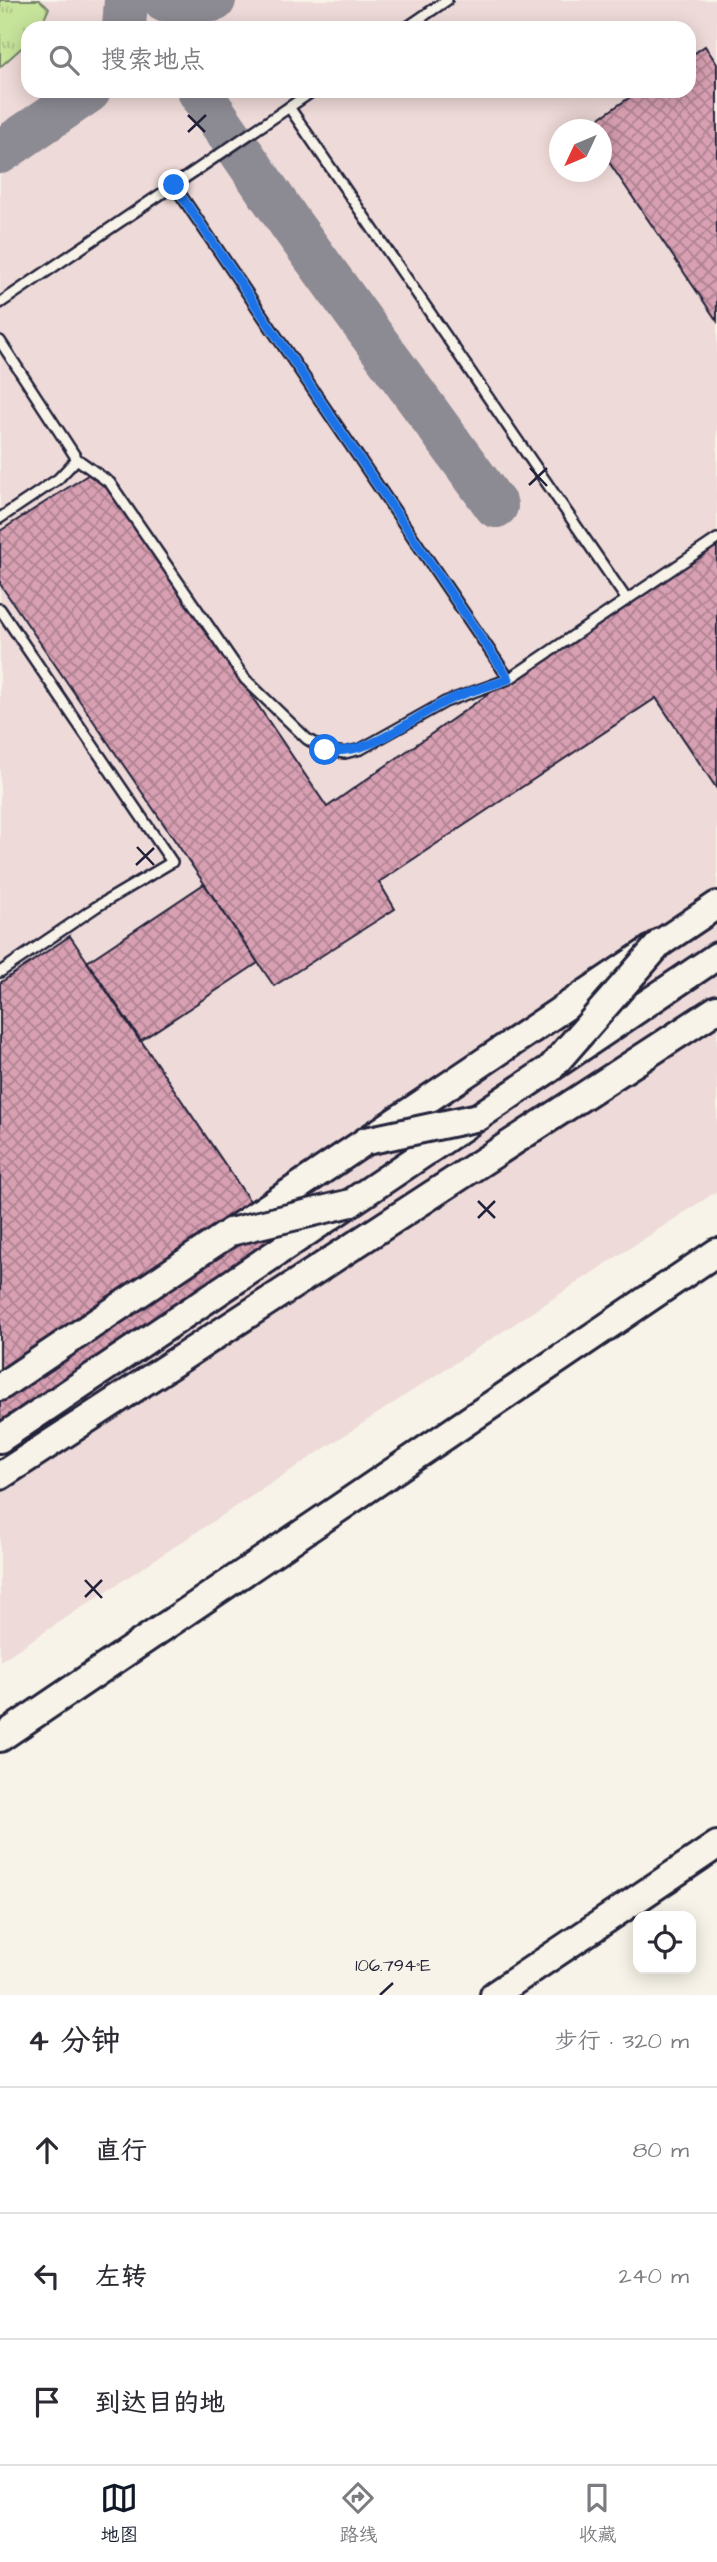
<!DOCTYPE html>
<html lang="zh">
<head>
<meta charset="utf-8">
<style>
	body { margin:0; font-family:"Architects Daughter","LXGW WenKai TC",sans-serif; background:#f2f2f3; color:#2b2b33 }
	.controls { position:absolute; right:21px; bottom:21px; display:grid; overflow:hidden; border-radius:14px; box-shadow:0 4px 18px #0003 }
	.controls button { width:63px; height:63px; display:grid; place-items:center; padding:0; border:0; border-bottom:2px solid #e1e1e2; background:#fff; color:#2b2b33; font:35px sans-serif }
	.compass { position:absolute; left:549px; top:119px; width:63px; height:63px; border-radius:50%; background:#fff; box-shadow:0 4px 18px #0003; rotate:226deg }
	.stop { position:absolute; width:21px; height:21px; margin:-16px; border:5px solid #1a73e8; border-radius:50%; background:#fff }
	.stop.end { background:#1a73e8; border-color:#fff; box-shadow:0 2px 7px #0008 }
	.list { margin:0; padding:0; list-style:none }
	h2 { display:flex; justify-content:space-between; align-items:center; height:91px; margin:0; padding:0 28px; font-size:30px }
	h2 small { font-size:23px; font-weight:400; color:#7c7c81 }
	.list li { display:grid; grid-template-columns:46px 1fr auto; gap:21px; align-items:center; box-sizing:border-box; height:126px; padding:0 28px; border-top:2px solid #e1e1e2 }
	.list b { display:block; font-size:26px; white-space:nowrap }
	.list em { font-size:23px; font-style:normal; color:#7c7c81 }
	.icon { flex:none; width:38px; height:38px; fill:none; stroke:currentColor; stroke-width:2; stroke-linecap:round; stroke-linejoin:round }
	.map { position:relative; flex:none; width:717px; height:1995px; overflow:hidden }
	.search { position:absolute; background:#fff; box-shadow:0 4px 18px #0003; left:21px; right:21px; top:21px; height:77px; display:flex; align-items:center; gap:18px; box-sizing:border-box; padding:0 24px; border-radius:21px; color:#7c7c81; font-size:26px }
	.sheet { height:469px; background:#fff }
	nav { display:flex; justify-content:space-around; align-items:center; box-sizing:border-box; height:98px; border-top:2px solid #e1e1e2; background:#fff; font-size:19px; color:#7c7c81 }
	nav a { display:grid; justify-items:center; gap:4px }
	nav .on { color:#111827 }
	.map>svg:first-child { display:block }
	.built { fill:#eedad8; fill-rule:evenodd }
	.grass { fill:url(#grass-tufts); stroke:#74836b; stroke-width:2 }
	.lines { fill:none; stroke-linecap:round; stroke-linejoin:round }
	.taxiway { stroke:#8c8a92; stroke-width:44 }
	.building { fill:url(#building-cross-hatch); stroke:#22223b; stroke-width:2 }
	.service-casing { stroke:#22223b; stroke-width:14 }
	.primary-casing { stroke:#22223b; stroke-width:32 }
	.service { stroke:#f7f3e8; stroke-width:9 }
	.primary { stroke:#f7f3e8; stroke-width:26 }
	.primary-bridge-casing { stroke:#22223b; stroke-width:32; stroke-linecap:butt }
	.primary-bridge { stroke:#f7f3e8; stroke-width:26 }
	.route { stroke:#1a73e8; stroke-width:9 }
	.ticks { fill:none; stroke:#22223b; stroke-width:2.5 }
	.ticks-label { font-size:18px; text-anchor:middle; fill:#22223b; stroke:#f7f3e8; stroke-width:7; stroke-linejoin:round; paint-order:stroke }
</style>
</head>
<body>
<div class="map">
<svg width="717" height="1995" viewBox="0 0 717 1995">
	<defs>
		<pattern id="grass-tufts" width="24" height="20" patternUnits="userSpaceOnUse" patternTransform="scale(1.75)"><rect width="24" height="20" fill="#c7e49b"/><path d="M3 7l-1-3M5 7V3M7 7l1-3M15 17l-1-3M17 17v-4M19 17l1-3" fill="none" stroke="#abc386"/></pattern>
		<pattern id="building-cross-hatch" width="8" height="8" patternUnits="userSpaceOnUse" patternTransform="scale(1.75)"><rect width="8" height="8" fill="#d8a0b2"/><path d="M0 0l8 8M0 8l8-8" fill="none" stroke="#af8292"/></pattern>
	</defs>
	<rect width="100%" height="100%" fill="#f7f3e8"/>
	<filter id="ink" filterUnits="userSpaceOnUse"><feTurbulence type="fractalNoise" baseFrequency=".0143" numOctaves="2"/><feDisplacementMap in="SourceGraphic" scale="14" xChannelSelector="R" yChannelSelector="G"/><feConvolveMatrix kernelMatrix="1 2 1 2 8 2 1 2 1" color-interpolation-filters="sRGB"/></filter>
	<g filter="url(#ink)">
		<path class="built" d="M0 0H717V1191L0 1661ZM28 28H689V91H28ZM560 130H602V172H560Z"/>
		<path class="grass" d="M0 0H39L49 8 40 28H28V42L0 67Z"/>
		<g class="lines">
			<path class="taxiway" d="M165 0 190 3 214 0
				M124 28 126 0
				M199 91 292 226 496 506
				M0 152 89 91"/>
		</g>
		<path class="building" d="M705 46 717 64V321L602 152V130L585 128 639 91H689V57Z
			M97 469 327 807 717 534V789L656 698 379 882 395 909 274 986 0 584V531Z
			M204 884 258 963 140 1041 87 962Z
			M70 936 277 1241 0 1429V983Z"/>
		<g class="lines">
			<g class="service-casing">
				<path id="service" d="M406 28 447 0
					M289 107 627 600
					M174 185 509 679 717 539
					M0 303 313 91
					M0 341 77 459 110 483 245 679 307 739 325 750 345 753 361 749 445 702 509 679
					M0 518 58 479 77 459
					M0 609 172 862 96 907 0 972"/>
			</g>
			<g class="primary-casing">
				<path id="primary" d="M0 1387 717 905
					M0 1439 717 956
					M0 1476 717 1009
					M0 1738 717 1252
					M494 1995 717 1845"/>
			</g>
			<use href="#service" class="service"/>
			<use href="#primary" class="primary"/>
			<g class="primary-bridge-casing">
				<path id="primary-bridge" d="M550 1069 661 942
					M366 1141 479 1117
					M230 1232 351 1203"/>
			</g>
			<use href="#primary-bridge" class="primary-bridge"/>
		</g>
	</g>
	<g class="lines" filter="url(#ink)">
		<path class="route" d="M174 185 509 679C488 687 463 692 443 703 405 722 369 757 325 750"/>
	</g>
	<path class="ticks" d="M188 115 205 132M188 132 206 115M530 468 547 486M529 485 547 468M137 847 154 865M136 865 154 848M478 1201 495 1218M478 1218 495 1201M85 1580 102 1598M85 1597 102 1580M380 1995 393 1983"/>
	<g class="ticks-label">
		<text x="393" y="1971">106.794°E</text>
	</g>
</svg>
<div class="controls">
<button><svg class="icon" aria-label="locate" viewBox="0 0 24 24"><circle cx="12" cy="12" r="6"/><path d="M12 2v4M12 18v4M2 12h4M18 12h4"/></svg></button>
</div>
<svg class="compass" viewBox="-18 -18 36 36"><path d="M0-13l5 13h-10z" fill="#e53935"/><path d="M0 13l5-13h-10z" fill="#7c7c81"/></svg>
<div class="stop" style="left:325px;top:750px"></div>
<div class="stop end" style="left:174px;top:185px"></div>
<div class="search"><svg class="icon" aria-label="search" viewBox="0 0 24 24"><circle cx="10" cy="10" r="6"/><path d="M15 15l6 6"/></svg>搜索地点</div>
</div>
<section class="sheet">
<h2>4 分钟<small>步行 · 320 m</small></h2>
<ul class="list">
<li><svg class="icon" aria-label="ahead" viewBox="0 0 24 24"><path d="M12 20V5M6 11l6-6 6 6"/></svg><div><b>直行</b></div><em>80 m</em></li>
<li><svg class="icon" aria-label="left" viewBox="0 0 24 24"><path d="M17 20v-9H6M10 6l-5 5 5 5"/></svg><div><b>左转</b></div><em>240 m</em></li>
<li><svg class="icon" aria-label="arrive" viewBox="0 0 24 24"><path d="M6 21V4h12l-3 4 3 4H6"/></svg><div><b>到达目的地</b></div></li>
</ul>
</section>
<nav>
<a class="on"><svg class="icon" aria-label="map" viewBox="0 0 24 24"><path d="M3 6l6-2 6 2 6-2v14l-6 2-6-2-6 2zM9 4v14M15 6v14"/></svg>地图</a>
<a><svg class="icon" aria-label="directions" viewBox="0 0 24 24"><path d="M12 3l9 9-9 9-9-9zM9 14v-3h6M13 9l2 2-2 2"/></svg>路线</a>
<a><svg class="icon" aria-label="saved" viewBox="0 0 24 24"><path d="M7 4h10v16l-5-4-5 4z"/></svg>收藏</a>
</nav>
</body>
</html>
